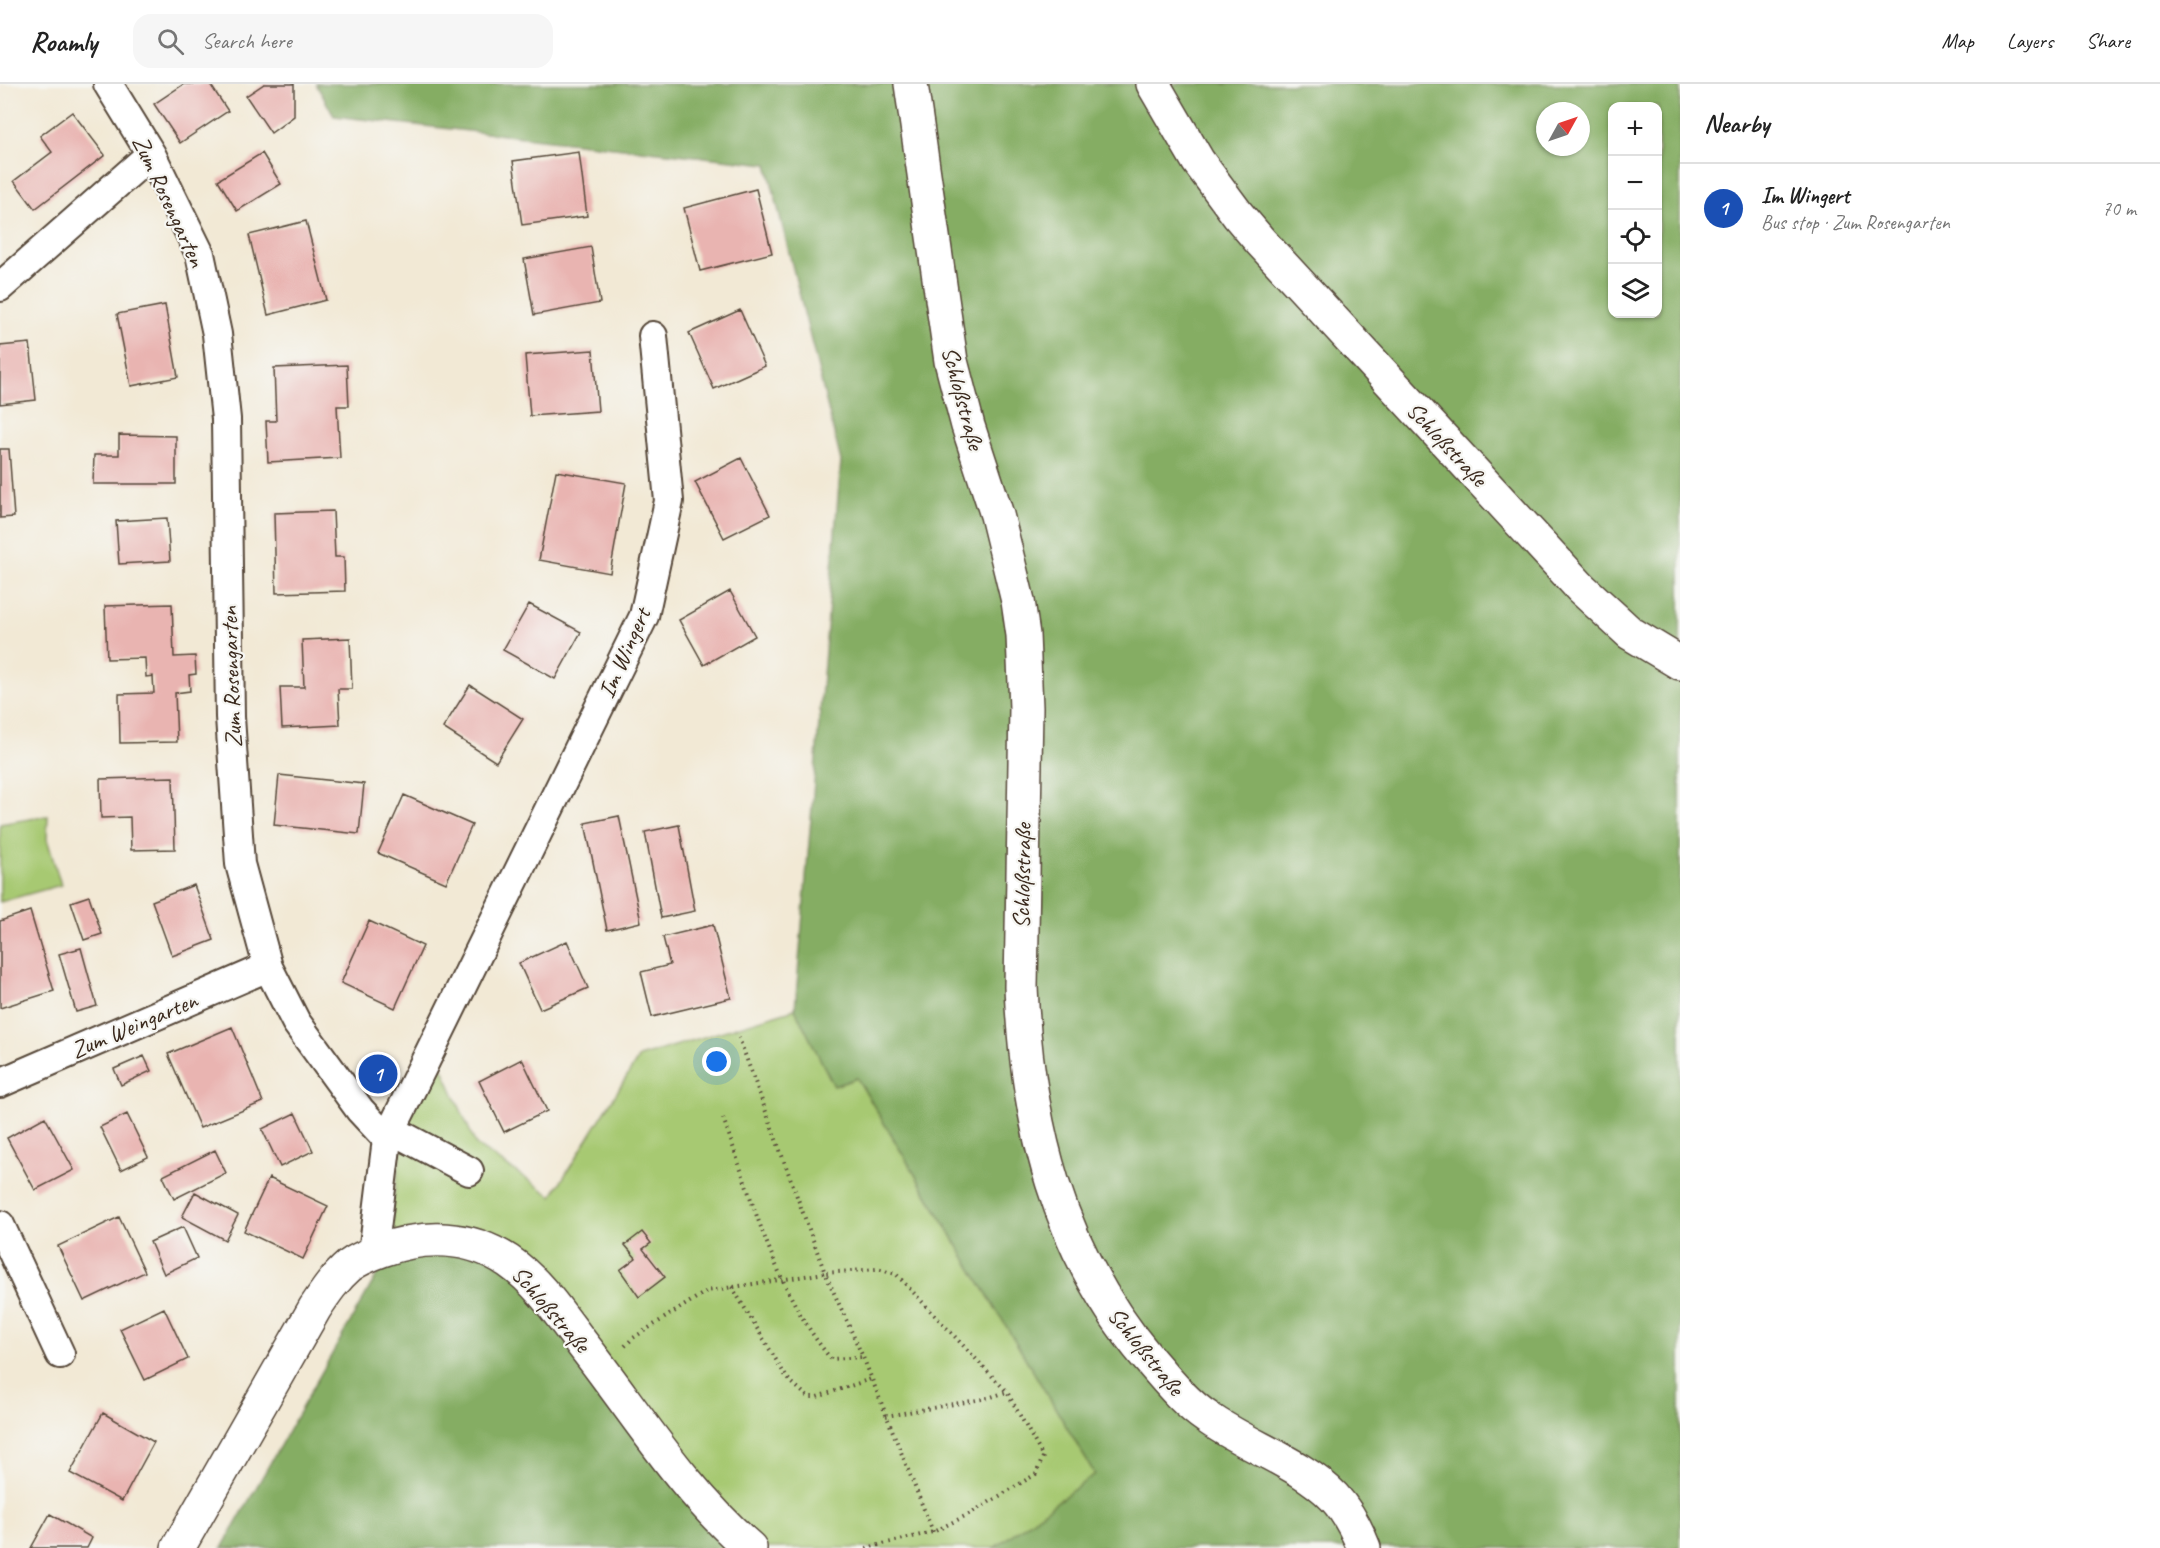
<!DOCTYPE html>
<html lang="en">
<head>
<meta charset="utf-8">
<style>
	body { margin:0; font-family:Caveat,sans-serif; background:#f6f6f6; color:#222 }
	.controls { position:absolute; right:18px; top:18px; display:grid; overflow:hidden; border-radius:12px; box-shadow:0 2px 4px #0004 }
	.controls button { width:54px; height:54px; display:grid; place-items:center; padding:0; border:0; border-bottom:2px solid #e0e0e0; background:#fff; color:#222; font:30px sans-serif }
	.compass { position:absolute; left:1536px; top:18px; width:54px; height:54px; border-radius:50%; background:#fff; box-shadow:0 2px 4px #0004; rotate:50deg }
	.you { position:absolute; left:717px; top:978px; width:21px; height:21px; margin:-15px; border:4px solid #fff; border-radius:50%; background:#1a73e8; box-shadow:0 0 0 9px #1a73e833 }
	.badge { display:grid; place-items:center; width:39px; height:39px; border-radius:50%; background:#c8321e; color:#fff; font-size:20px; font-weight:700 }
	.pin { position:absolute; translate:-50% -50%; border:3px solid #fff; box-shadow:0 2px 6px #0006 }
	.list { margin:0; padding:0; list-style:none }
	h2 { display:flex; justify-content:space-between; align-items:center; height:78px; margin:0; padding:0 24px; font-size:26px }
	h2 small { font-size:20px; font-weight:400; color:#767676 }
	.list li { display:grid; grid-template-columns:39px 1fr auto; gap:18px; align-items:center; box-sizing:border-box; height:90px; padding:0 24px; border-top:2px solid #e0e0e0 }
	.list b { display:block; font-size:22px; white-space:nowrap }
	.list p { margin:0; font-size:20px; white-space:nowrap; color:#767676 }
	.list em { font-size:20px; font-style:normal; color:#767676 }
	.icon { flex:none; width:33px; height:33px; fill:none; stroke:currentColor; stroke-width:2; stroke-linecap:round; stroke-linejoin:round }
	.map { position:relative; flex:none; width:1680px; height:1464px; overflow:hidden }
	header { display:flex; align-items:center; gap:36px; box-sizing:border-box; height:84px; padding:0 30px; background:#fff; border-bottom:2px solid #e0e0e0 }
	header strong { font-size:28px }
	nav { display:flex; gap:33px; margin-inline-start:auto; font-size:21px }
	.search { width:420px; height:54px; background:#f6f6f6; display:flex; align-items:center; gap:15px; box-sizing:border-box; padding:0 21px; border-radius:18px; color:#767676; font-size:22px }
	main { display:flex }
	aside { flex:1; background:#fff }
	.map>svg:first-child { display:block }
	.green { fill:#a7c972; stroke:#717a48; stroke-width:1.5 }
	.forest { fill:#85ad64; stroke:#606c41; stroke-width:1.5; fill-rule:evenodd }
	.building { fill:#e9b4b1 }
	.lines { fill:none; stroke-linecap:round; stroke-linejoin:round }
	.street-casing { stroke:#564739; stroke-width:32 }
	.secondary-casing { stroke:#564739; stroke-width:36 }
	.path { stroke:#564739; stroke-width:4; stroke-dasharray:1.5 4.5; stroke-linecap:butt }
	.street { stroke:#fff; stroke-width:28 }
	.secondary { stroke:#fff; stroke-width:33 }
	.labels { text-anchor:middle; dominant-baseline:central; stroke-width:4.5; stroke-linejoin:round; paint-order:stroke }
	.street-label { font-size:24px; fill:#3b2a1e; stroke:#f6f6f2 }
</style>
</head>
<body>
<header>
<strong>Roamly</strong>
<div class="search"><svg class="icon" aria-label="search" viewBox="0 0 24 24"><circle cx="10" cy="10" r="6"/><path d="M15 15l6 6"/></svg>Search here</div>
<nav><a>Map</a><a>Layers</a><a>Share</a></nav>
</header>
<main>
<div class="map">
<svg width="1680" height="1464" viewBox="0 0 1680 1464">
	<rect width="100%" height="100%" fill="#f6f6f2"/>
	<filter id="ink" filterUnits="userSpaceOnUse"><feTurbulence type="fractalNoise" baseFrequency=".0167" numOctaves="2"/><feDisplacementMap in="SourceGraphic" scale="12" xChannelSelector="R" yChannelSelector="G"/><feConvolveMatrix kernelMatrix="1 2 1 2 8 2 1 2 1" color-interpolation-filters="sRGB"/></filter>
	<filter id="wash" filterUnits="userSpaceOnUse"><feTurbulence type="fractalNoise" baseFrequency=".008" numOctaves="4" result="noise"/><feDisplacementMap in="SourceGraphic" scale="24" xChannelSelector="R" yChannelSelector="G"/><feGaussianBlur stdDeviation="1.35" result="paint"/><feColorMatrix in="noise" values="0 0 0 0 0 0 0 0 0 0 0 0 0 0 0 0 0 1.4 0 .05"/><feComposite in="paint" operator="in"/></filter>
	<g filter="url(#wash)">
		<rect width="100%" height="100%" fill="#f2e9d5"/>
		<path class="green" d="M48 732 47 755 61 801 0 818V740Z
			M795 925 834 1002 857 994 1095 1390 994 1464H761L395 1159 392 1124 404 1049 437 971 476 1061 552 1112 639 973Z"/>
		<path class="forest" d="M316 0H1680V1464H994L1095 1390 857 994 834 1002 795 925 841 377 767 80 334 32ZM1612 22H1658V230H1612ZM1545 27H1581V63H1545Z
			M481 1153 761 1464H222L395 1159Z"/>
		<g id="blocks">
			<path class="building" d="M184 0H210L228 27 180 59 154 20Z
				M264 0H294V32L271 49 246 12Z
				M72 28 105 71 35 125 14 97 52 68 40 52Z
				M579 68 587 132 522 141 513 77Z
				M262 69 281 100 237 127 218 96Z
				M756 105 772 169 700 187 684 124Z
				M306 137 326 216 268 231 249 151Z
				M591 163 600 219 534 231 524 175Z
				M165 221 178 293 131 302 117 230Z
				M740 226 765 282 714 305 689 249Z
				M30 259 36 316 0 320V262Z
				M593 266 598 327 530 332 525 271Z
				M347 281 349 322H337L340 374 268 378 266 337H276L274 284Z
				M119 351 176 352V400H93L94 371H119Z
				M0 365H9L14 433 0 434Z
				M741 374 770 431 724 454 695 398Z
				M556 387 626 399 610 489 539 476Z
				M333 427 335 473H344L345 507 276 509 274 429Z
				M167 434 170 477 119 480 116 437Z
				M730 507 755 552 704 581 679 536Z
				M172 520 174 573 195 572 196 590 189 591 190 607 175 609 177 658 120 659 119 610 154 609 153 592 146 593 145 574 107 575 105 522Z
				M529 520 581 548 555 595 503 566Z
				M350 554 352 605H338L340 641 282 644 280 603H304L302 556Z
				M470 601 523 635 496 678 443 644Z
				M279 691 364 700 359 750 274 741Z
				M173 693 175 765 131 766 130 733 101 734 100 695Z
				M404 711 472 741 446 799 378 769Z
				M619 732 641 838 607 846 585 739Z
				M679 741 695 827 661 834 645 748Z
				M194 801 214 856 172 872 152 817Z
				M89 812 102 850 84 856 71 818Z
				M30 827 54 907 0 924V837Z
				M369 837 423 862 395 924 341 899Z
				M713 841 731 914 652 933 641 888 670 881 663 853Z
				M567 857 588 904 540 925 519 879Z
				M81 864 97 922 76 928 59 870Z
				M232 943 263 1018 200 1044 168 970Z
				M144 972 151 987 121 1001 114 985Z
				M522 975 547 1027 504 1048 479 997Z
				M295 1029 313 1067 280 1083 262 1045Z
				M127 1030 148 1073 121 1086 100 1043Z
				M45 1033 74 1086 35 1106 7 1054Z
				M215 1066 226 1089 174 1115 163 1092Z
				M269 1094 328 1122 303 1175 244 1147Z
				M195 1108 238 1131 225 1156 182 1133Z
				M119 1133 145 1188 84 1217 58 1162Z
				M183 1143 197 1174 164 1190 150 1158Z
				M642 1148 651 1159 643 1165 665 1193 639 1213 620 1186 636 1174 625 1161Z
				M164 1224 188 1275 145 1296 120 1245Z
				M103 1329 154 1358 122 1417 70 1389Z
				M50 1430 92 1454 87 1464H31Z"/>
		</g>
	</g>
	<g filter="url(#ink)">
		<use href="#blocks" fill-opacity="0" stroke="#564739" stroke-width="1.5"/>
		<g class="lines">
			<g class="street-casing">
				<path id="street" d="M108 0 151 70 200 170 217 250 226 335 230 633 240 780 268 883 296 938 360 1026 387 1055 373 1169
					M0 203 151 70
					M0 999 268 883
					M392 1046 469 1087
					M387 1055 644 532 669 417 653 252
					M0 1141 60 1270"/>
			</g>
			<g class="secondary-casing">
				<path id="secondary" d="M911 0 951 277 968 342 997 431 1018 517 1023 551 1026 624 1021 903C1027 1039 1057 1166 1147 1273 1166 1295 1184 1318 1208 1334 1247 1362 1301 1379 1334 1413 1348 1428 1357 1446 1364 1464
					M1153 0 1198 77 1238 131 1261 158 1581 504 1630 549 1680 579
					M178 1464 315 1224C325 1209 335 1194 349 1182 358 1175 371 1170 382 1166 424 1151 469 1151 508 1177 539 1198 561 1232 583 1261 637 1330 683 1406 750 1464"/>
			</g>
			<path class="path" d="M723 1034C753 1117 775 1206 831 1275L863 1273
				M732 1203 787 1294 808 1313H817L871 1295
				M625 1262 633 1254 707 1207 825 1189 739 954
				M933 1448 863 1273 825 1189 877 1185 896 1190 1007 1308
				M866 1464 933 1448 971 1429 1036 1390 1043 1373 1007 1308 988 1314 886 1332"/>
			<use href="#street" class="street"/>
			<use href="#secondary" class="secondary"/>
		</g>
	</g>
	<g class="labels">
		<g class="street-label">
			<text transform="translate(169 117) rotate(65)">Zum Rosengarten</text>
			<text transform="translate(963 314) rotate(75)">Schloßstraße</text>
			<text transform="translate(1447 360) rotate(47)">Schloßstraße</text>
			<text transform="translate(624 569) rotate(-66)">Im Wingert</text>
			<text transform="translate(231 593) rotate(-92)">Zum Rosengarten</text>
			<text transform="translate(1022 792) rotate(-89)">Schloßstraße</text>
			<text transform="translate(134 941) rotate(-23)">Zum Weingarten</text>
			<text transform="translate(551 1225) rotate(49)">Schloßstraße</text>
			<text transform="translate(1146 1267) rotate(51)">Schloßstraße</text>
		</g>
	</g>
</svg>
<div class="controls">
<button>+</button>
<button>−</button>
<button><svg class="icon" aria-label="locate" viewBox="0 0 24 24"><circle cx="12" cy="12" r="6"/><path d="M12 2v4M12 18v4M2 12h4M18 12h4"/></svg></button>
<button><svg class="icon" aria-label="layers" viewBox="0 0 24 24"><path d="M12 4l9 5-9 5-9-5zM3 14l9 5 9-5"/></svg></button>
</div>
<svg class="compass" viewBox="-18 -18 36 36"><path d="M0-13l5 13h-10z" fill="#e53935"/><path d="M0 13l5-13h-10z" fill="#767676"/></svg>
<div class="you"></div>
<div class="pin badge" style="left:378px;top:990px;background:#1a4fb4">1</div>
</div>
<aside>
<h2>Nearby<small></small></h2>
<ul class="list">
<li><span class="badge" style="background:#1a4fb4">1</span><div><b>Im Wingert</b><p>Bus stop · Zum Rosengarten</p></div><em>70 m</em></li>
</ul>
</aside>
</main>
</body>
</html>
